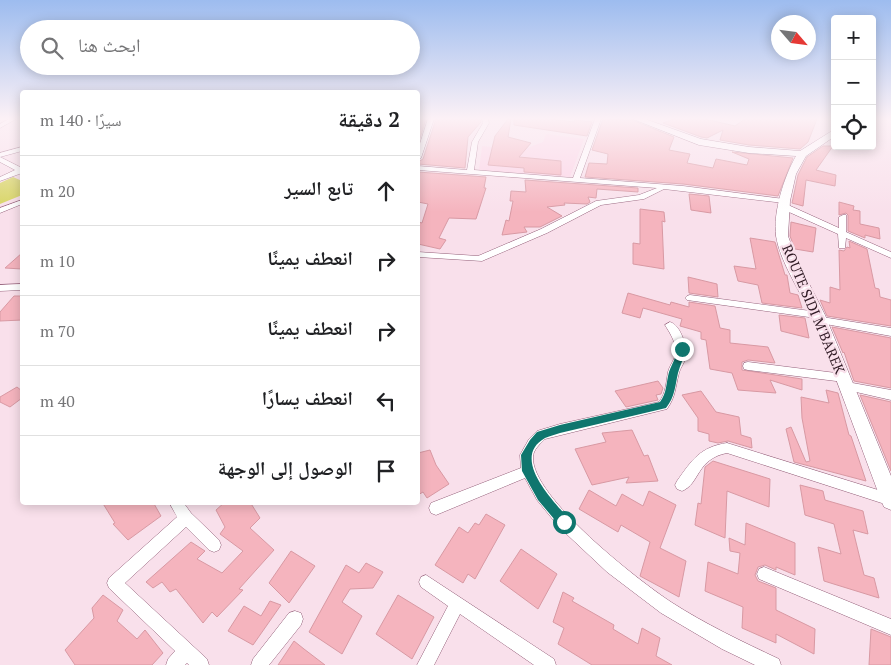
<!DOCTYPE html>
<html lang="ar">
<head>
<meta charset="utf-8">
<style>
	body { margin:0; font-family:"PT Serif","Noto Naskh Arabic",serif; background:#f6f6f6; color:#202124; direction:rtl }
	.controls { position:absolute; right:15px; top:15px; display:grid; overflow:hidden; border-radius:5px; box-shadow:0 2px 12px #0003 }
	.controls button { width:45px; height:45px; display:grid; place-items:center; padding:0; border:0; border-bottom:1px solid #e0e0e0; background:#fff; color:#202124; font:25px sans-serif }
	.compass { position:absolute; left:771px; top:15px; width:45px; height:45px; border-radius:50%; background:#fff; box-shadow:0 2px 12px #0003; rotate:118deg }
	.stop { position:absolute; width:15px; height:15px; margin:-11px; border:4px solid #0f766e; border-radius:50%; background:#fff }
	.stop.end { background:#0f766e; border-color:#fff; box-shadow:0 1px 5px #0008 }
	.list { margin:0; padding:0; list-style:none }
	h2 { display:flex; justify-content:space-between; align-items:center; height:65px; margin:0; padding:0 20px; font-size:21px }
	h2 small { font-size:16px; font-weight:400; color:#757577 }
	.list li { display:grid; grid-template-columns:32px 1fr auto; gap:15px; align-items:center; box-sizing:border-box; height:70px; padding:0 20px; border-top:1px solid #e0e0e0 }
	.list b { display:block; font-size:19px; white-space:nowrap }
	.list em { font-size:16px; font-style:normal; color:#757577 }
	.icon { flex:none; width:28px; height:28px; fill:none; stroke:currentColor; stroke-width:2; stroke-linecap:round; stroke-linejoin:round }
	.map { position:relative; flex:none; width:891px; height:665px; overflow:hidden; direction:ltr }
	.search { position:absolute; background:#fff; box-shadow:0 2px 12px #0003; left:20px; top:20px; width:400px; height:55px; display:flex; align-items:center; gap:12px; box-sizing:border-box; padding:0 18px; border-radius:28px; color:#757577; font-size:19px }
	.panel { position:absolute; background:#fff; box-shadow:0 2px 12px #0003; left:20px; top:90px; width:400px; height:415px; border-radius:5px; direction:rtl }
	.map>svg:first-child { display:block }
	.built { fill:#fcd3e6 }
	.green { fill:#d6d45f }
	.building { fill:#f5b4be; stroke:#d899a3 }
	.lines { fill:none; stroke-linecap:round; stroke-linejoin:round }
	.street-casing { stroke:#935f79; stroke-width:1 }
	.secondary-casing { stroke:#935f79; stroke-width:1 }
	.street { fill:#fff; fill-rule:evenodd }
	.secondary { fill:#fff; fill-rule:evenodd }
	.route { fill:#0f766e }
	.labels { text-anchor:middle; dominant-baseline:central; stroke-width:4.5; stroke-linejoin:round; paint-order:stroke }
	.street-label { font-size:14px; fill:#2d1822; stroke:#f9e0eb }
</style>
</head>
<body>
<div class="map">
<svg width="891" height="665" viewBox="0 0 891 665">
	<rect width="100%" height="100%" fill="#f9e0eb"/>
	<path class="built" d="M546 134 584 139 570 177 479 170 482 146 522 150 543 142Z"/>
	<path class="green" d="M13 177 22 181V195L0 204V183Z"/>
	<path class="building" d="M418 119H426L418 145Z
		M436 119H480L481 122 468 137 465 168 418 164V162L423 159Z
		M508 119H511L508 137 531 143 519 157 561 161V175L524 172V168L488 165 495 136Z
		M514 119H551L574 122 575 120 592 122 587 136 514 125Z
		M603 119 632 120 674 137 669 150 690 154 687 163 713 168 716 159 747 165 749 159 732 152 793 158 778 196 683 184 585 177 589 163 607 164 608 154 592 150Z
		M674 119H705L735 126 745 119H817L808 142 800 149 749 145 720 140 723 130 707 138 701 137 663 123Z
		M823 146H833L816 170 836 175 835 186 806 180 803 206 792 203 798 175 807 157Z
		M418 172 486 177 484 188H486L476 219 449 218 439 238 446 240 440 249 418 244V222L422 223 428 204 418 202Z
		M525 180 638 188V192L597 189 596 198 588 197 590 202 587 204 564 203 565 205 547 207 562 216 540 227H524L527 232 502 235 506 220 509 221 513 201H510L511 191 526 192Z
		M689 194 709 196 711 213 691 210Z
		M839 202 854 206 853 210 860 211V224L879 228 880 239 865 235V238L848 231V215L846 213 839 215Z
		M640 209 664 212 665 222 662 221 664 269 633 264V243L640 244Z
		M791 222 816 228 813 252 795 249 790 236Z
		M750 238 775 242 785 275H787L790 293 798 295 802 308 762 303 758 285 738 281 734 266 756 269Z
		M849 241 867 249 875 288 879 289 880 297 891 300V326L827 316 820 300 830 303V287L840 290 839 250 844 251 847 247 850 248Z
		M22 253V269L5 268Z
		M688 277 717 284 718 297 689 293Z
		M628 293 670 305 671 302 689 307V302L715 306 720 328 730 330V343L768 347 775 363 748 360 742 362V370L802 379V390L770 380 776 393 738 390 732 373 710 369 706 340 701 339V332L680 326 682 319 643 308 640 318 622 313Z
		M14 296H22V320L0 321V312Z
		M779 315 805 318 809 338 781 331Z
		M832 327 891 338V388L854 381 844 352 843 353Z
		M658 381 663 388 661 394 656 395 658 400 626 407 615 391Z
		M17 387 22 391V398L10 407 0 402V397Z
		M826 390 838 393 849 435 851 436 866 481 794 462 786 429 791 427 806 462 810 461 802 418 801 397 829 403Z
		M701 391 716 412 739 417 741 435 751 438 752 448 728 441 718 443 709 441V434L698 431V418L682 395Z
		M860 395 891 402V471Z
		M632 430 644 456 648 455 658 481 626 483 629 477 592 485 575 449 606 442 602 433Z
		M430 450 436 465 449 484 427 498 423 492 418 495V453Z
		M713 461 770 479 769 507 727 491 725 538 695 525 698 503 701 504 705 467Z
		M800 485 823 491 825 500 863 511 868 534 853 530 864 575 874 578 879 598 824 581 818 547 841 554 834 524 805 515Z
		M589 490 616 506 622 494 643 506 649 491 676 505 660 548 686 561 679 597 640 576 650 542 621 525 618 532 579 509Z
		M102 502H153L161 516 128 540 113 524 115 523Z
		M225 502H250L260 518 250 528 274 550 239 589 243 590 217 617 212 612 203 623 176 589 170 592 162 582 153 588 146 582 191 542 205 551 197 559 222 573 243 551 220 534 225 527 216 510Z
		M486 514 505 525 475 579 468 574 463 583 435 565 459 527 468 533 475 523 479 525Z
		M746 523 795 543V575L776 567V570L765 565 758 567 755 575 758 581 776 588V610L815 629 814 654 776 634V643L742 628 743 607 705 591 708 562 738 574 740 553 730 551 729 538 745 545Z
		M521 549 557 574 538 609 500 581Z
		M291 551 315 566 289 603 269 583Z
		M366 563 383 572 373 588 350 589 342 602 362 616 342 654 309 632 346 565 359 573Z
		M563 592 574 598 572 601 614 625 613 629 638 644 642 628 660 638 656 656 672 665H592L558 644 564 628 553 622Z
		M103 595 123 610 117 621 137 639 145 630 163 653 152 665H75L65 650 94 618 92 608Z
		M398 595 434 617 412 659 376 634Z
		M270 601 281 605 253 645 228 631 244 606 261 616Z
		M871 629 891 637V665H869Z
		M294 641 304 649 325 665H278Z"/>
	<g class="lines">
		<g class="street-casing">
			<path id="street" d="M9 119H16L0 128V124Z
				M428 119H434L421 158 418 160V150Z
				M482 119H488L489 123 478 142 474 170 573 178 595 119H601L580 178 683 186 784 199 788 201 784 203 664 189 644 199 601 205 547 233 482 261 418 257V252L478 256 541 229 596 201 639 195 657 188 418 170V166L467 170 472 142 483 123Z
				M22 147V151L0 157V153Z
				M0 157 22 168V173L0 181V177L15 170 0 162Z
				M22 200V204L0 213V208Z
				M780 204H786L839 228V217L843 215H846V232L891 252V258L846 238 845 248H839L838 234 780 208Z
				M22 284V290L0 291V285Z
				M690 295 818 312 821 313 822 317 891 328V336L820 323 817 322 816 318 687 300 685 298 687 296Z
				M670 322C681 325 688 348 685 359 684 364 680 368 679 373 675 388 676 396 667 409L545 439C540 444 533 450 533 457 531 497 639 581 671 602 705 624 743 642 779 659L781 665H755L722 649 661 613 607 572 559 527 537 500 525 478 436 515 431 513 429 508 431 503 521 468 520 455 529 439 537 431 560 424 659 402C666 393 666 383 668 372 670 364 676 359 676 350 675 341 670 333 665 325Z
				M748 362 844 374 848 375 849 378 848 381 844 382 748 370 744 369 743 366 744 363Z
				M847 382 891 390V400L843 389 841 386 843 383Z
				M727 443 891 494V506L727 453C696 459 700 484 682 491L677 489 675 485 677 481C692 460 700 447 727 443Z
				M169 502H183L191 513 219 540 221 545 219 550 214 552 209 550 186 527 125 583 207 659 209 665H189L187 663 185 665H166L168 659 175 651 109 588 107 583 109 578 177 517Z
				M764 567 891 619V635L759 579 757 574 759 569Z
				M426 575 554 659 556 665H534L460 614 434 665H417L448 606 421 587 419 582 421 577Z
				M295 611 301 613 303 619 301 625 269 665H251L253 659 289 613Z"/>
		</g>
		<g class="secondary-casing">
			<path id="secondary" d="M633 119H645L701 139 749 147 800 151 835 129V136L806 156 796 174 790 201 788 236 796 258 825 315 891 476V510L884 507 881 500C858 439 836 376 811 316 801 292 780 262 776 236 773 212 784 177 796 156L749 153 699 145Z"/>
		</g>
		<use href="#street" class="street"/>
		<use href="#secondary" class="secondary"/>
	</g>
	<linearGradient id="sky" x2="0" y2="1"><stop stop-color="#9dbcef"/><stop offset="0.56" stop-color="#fcf1f6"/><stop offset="1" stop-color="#fcf1f6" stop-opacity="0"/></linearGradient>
	<rect width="891" height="212" fill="url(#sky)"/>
	<path class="route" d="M682 346 686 349C684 358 680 365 678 373 675 386 675 397 666 408L560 433C555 435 549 436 545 438 510 458 553 500 568 518L569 522 568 526 564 527 560 526 538 500 522 471 521 455 530 440 537 432 560 425 660 402C667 393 666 383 669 372 672 364 676 358 677 349Z"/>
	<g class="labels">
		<g class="street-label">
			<text transform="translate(814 309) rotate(67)">ROUTE SIDI M'BAREK</text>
		</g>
	</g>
</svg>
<div class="controls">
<button>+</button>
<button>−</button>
<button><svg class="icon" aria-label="locate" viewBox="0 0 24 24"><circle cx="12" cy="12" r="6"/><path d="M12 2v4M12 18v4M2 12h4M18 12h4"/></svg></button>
</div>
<svg class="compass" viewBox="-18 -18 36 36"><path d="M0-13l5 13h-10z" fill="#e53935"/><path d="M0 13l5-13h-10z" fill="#757577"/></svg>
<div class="stop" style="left:564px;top:522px"></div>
<div class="stop end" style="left:682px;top:349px"></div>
<div class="search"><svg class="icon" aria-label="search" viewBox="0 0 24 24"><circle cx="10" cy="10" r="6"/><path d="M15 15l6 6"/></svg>ابحث هنا</div>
<section class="panel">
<h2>2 دقيقة<small>سيرًا · 140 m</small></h2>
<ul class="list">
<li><svg class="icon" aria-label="ahead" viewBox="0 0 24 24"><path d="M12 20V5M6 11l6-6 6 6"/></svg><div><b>تابع السير</b></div><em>20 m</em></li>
<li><svg class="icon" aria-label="right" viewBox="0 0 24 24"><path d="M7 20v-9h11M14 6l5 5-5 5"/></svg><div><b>انعطف يمينًا</b></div><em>10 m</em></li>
<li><svg class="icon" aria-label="right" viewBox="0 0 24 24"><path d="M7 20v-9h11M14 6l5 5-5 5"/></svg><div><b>انعطف يمينًا</b></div><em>70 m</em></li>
<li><svg class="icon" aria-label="left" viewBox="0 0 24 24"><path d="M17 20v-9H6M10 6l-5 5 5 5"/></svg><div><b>انعطف يسارًا</b></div><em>40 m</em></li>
<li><svg class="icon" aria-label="arrive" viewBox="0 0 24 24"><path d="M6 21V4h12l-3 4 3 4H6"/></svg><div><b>الوصول إلى الوجهة</b></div></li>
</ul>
</section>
</div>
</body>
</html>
